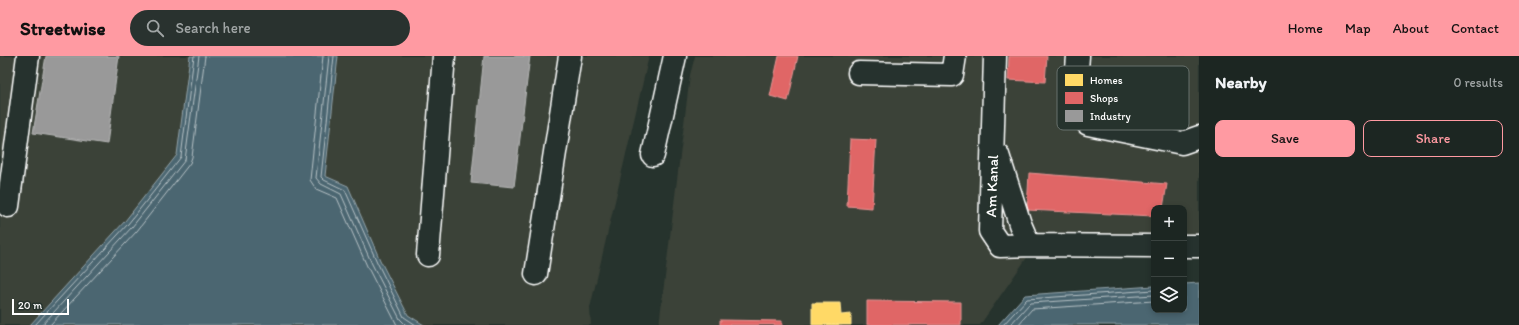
<!DOCTYPE html>
<html lang="en">
<head>
<meta charset="utf-8">
<style>
	body { margin:0; font-family:Itim,sans-serif; background:#29322f; color:#f1f3f6 }
	.controls { position:absolute; right:12px; bottom:12px; display:grid; overflow:hidden; border-radius:8px; box-shadow:0 2px 6px #0003 }
	.controls button { width:36px; height:36px; display:grid; place-items:center; padding:0; border:0; border-bottom:1px solid #3a4340; background:#1c2622; color:#f1f3f6; font:20px sans-serif }
	.scale { position:absolute; left:12px; bottom:10px; width:57px; box-sizing:border-box; padding-left:4px; border:2px solid #fff; border-top:0; font-size:11px; line-height:14px; white-space:nowrap; color:#fff; -webkit-text-stroke:3px #26332d; paint-order:stroke }
	.list { margin:0; padding:0; list-style:none }
	h2 { display:flex; justify-content:space-between; align-items:center; height:52px; margin:0; padding:0 16px; font-size:17px }
	h2 small { font-size:13px; font-weight:400; color:#a0a5a5 }
	.actions { display:flex; gap:8px; padding:12px 16px }
	.actions a { flex:1; padding:9px 0; border:1px solid #ff9aa2; border-radius:8px; text-align:center; font-size:14px; color:#ff9aa2 }
	.actions .main { background:#ff9aa2; color:#111 }
	.icon { flex:none; width:22px; height:22px; fill:none; stroke:currentColor; stroke-width:2; stroke-linecap:round; stroke-linejoin:round }
	.map { position:relative; flex:none; width:1199px; height:269px; overflow:hidden }
	header { display:flex; align-items:center; gap:24px; box-sizing:border-box; height:56px; padding:0 20px; background:#ff9aa2; color:#111 }
	header strong { font-size:19px }
	nav { display:flex; gap:22px; margin-inline-start:auto; font-size:14px }
	.search { width:280px; height:36px; background:#29322f; display:flex; align-items:center; gap:10px; box-sizing:border-box; padding:0 14px; border-radius:22px; color:#a0a5a5; font-size:15px }
	main { display:flex }
	aside { flex:1; background:#1c2622 }
	.map>svg:first-child { display:block }
	.built { fill:#3a4238 }
	.water { fill:#4b6671; stroke:#93a3aa }
	.homes { fill:#ffd966; stroke:#ffe494 }
	.shops { fill:#e06666; stroke:#e99494 }
	.industry { fill:#999; stroke:#b8b8b8 }
	.lines { fill:none; stroke-linecap:round; stroke-linejoin:round }
	.shore { stroke:#b7c2c6; stroke-width:1 }
	.minor-casing { stroke:#fff; stroke-width:25 }
	.minor { stroke:#26332d; stroke-width:22 }
	.labels { text-anchor:middle; dominant-baseline:central; stroke-width:4; stroke-linejoin:round; paint-order:stroke }
	.street-label { font-size:15px; fill:#fff; stroke:#26332d }
	.key { fill:#26332d; stroke:#67706c; stroke-width:1 }
	.key-label { font-size:11px; fill:#fff }
</style>
</head>
<body>
<header>
<strong>Streetwise</strong>
<div class="search"><svg class="icon" aria-label="search" viewBox="0 0 24 24"><circle cx="10" cy="10" r="6"/><path d="M15 15l6 6"/></svg>Search here</div>
<nav><a>Home</a><a>Map</a><a>About</a><a>Contact</a></nav>
</header>
<main>
<div class="map">
<svg width="1199" height="269" viewBox="0 0 1199 269">
	<rect width="100%" height="100%" fill="#26332d"/>
	<filter id="ink" filterUnits="userSpaceOnUse"><feTurbulence type="fractalNoise" baseFrequency=".025" numOctaves="2"/><feDisplacementMap in="SourceGraphic" scale="8" xChannelSelector="R" yChannelSelector="G"/><feConvolveMatrix kernelMatrix="1 2 1 2 8 2 1 2 1" color-interpolation-filters="sRGB"/></filter>
	<g filter="url(#ink)">
		<path class="built" d="M0 0H649L590 252 591 269H0Z
			M695 0H1199V183H1184V152H1154V182L1042 180 980 269H659L690 19Z"/>
		<path class="water" d="M190 0H338L325 120 348 130 380 204 408 259 424 269H30L125 165 177 99Z
			M1199 227V269H998L1025 239 1154 230V254H1184V228Z"/>
		<path class="homes" d="M812 247H840L841 259 851 258V269H812Z"/>
		<path class="shops" d="M779 0H798L788 45 770 40Z
			M1009 0H1047L1045 26 1008 24Z
			M850 83 876 84 872 152 847 150Z
			M1029 117 1167 128 1163 152H1154V160L1027 154Z
			M867 245 961 246V269H867Z
			M720 264 782 265V269H720Z"/>
		<path class="industry" d="M46 0H119L107 88 33 77Z
			M484 0H530L514 131 471 127Z"/>
		<g class="lines">
			<path class="shore" d="M323 0 310 124 316 133 337 142 367 210 397 269
				M329 0 316 122 321 128 341 138 372 208 400 263 406 269
				M334 0 321 121 324 124 345 134 377 206 404 261 416 269
				M35 269 128 168 181 101 194 0
				M42 269 132 171 185 104 199 0
				M50 269 137 175 190 107 192 101 205 0
				M1003 269 1027 243 1154 234
				M1010 269 1030 247 1154 239
				M1018 269 1032 253 1154 245"/>
			<g class="minor-casing">
				<path id="minor" d="M995 0 990 175 1000 190 1029 189 1154 190
					M1078 0 1075 39 1079 56 1088 68 1182 87 1199 81
					M859 17 952 19 955 0
					M653 99 675 0
					M998 99 1020 168 1029 189
					M8 150 28 0
					M1184 190H1199
					M428 199 444 0
					M536 218 570 0"/>
			</g>
			<use href="#minor" class="minor"/>
		</g>
	</g>
	<g class="labels">
		<g class="street-label">
			<text transform="translate(992 130) rotate(-88)">Am Kanal</text>
		</g>
	</g>
	<rect x="1057" y="10" width="132" height="64" rx="6" class="key"/>
	<rect x="1065" y="18" width="18" height="12" fill="#ffd966"/>
	<rect x="1065" y="36" width="18" height="12" fill="#e06666"/>
	<rect x="1065" y="54" width="18" height="12" fill="#999"/>
	<g class="key-label">
		<text x="1090" y="28">Homes</text>
		<text x="1090" y="46">Shops</text>
		<text x="1090" y="64">Industry</text>
	</g>
</svg>
<div class="controls">
<button>+</button>
<button>−</button>
<button><svg class="icon" aria-label="layers" viewBox="0 0 24 24"><path d="M12 4l9 5-9 5-9-5zM3 14l9 5 9-5"/></svg></button>
</div>
<div class="scale">20 m</div>
</div>
<aside>
<h2>Nearby<small>0 results</small></h2>
<ul class="list">
</ul>
<div class="actions"><a class="main">Save</a><a>Share</a></div>
</aside>
</main>
</body>
</html>
